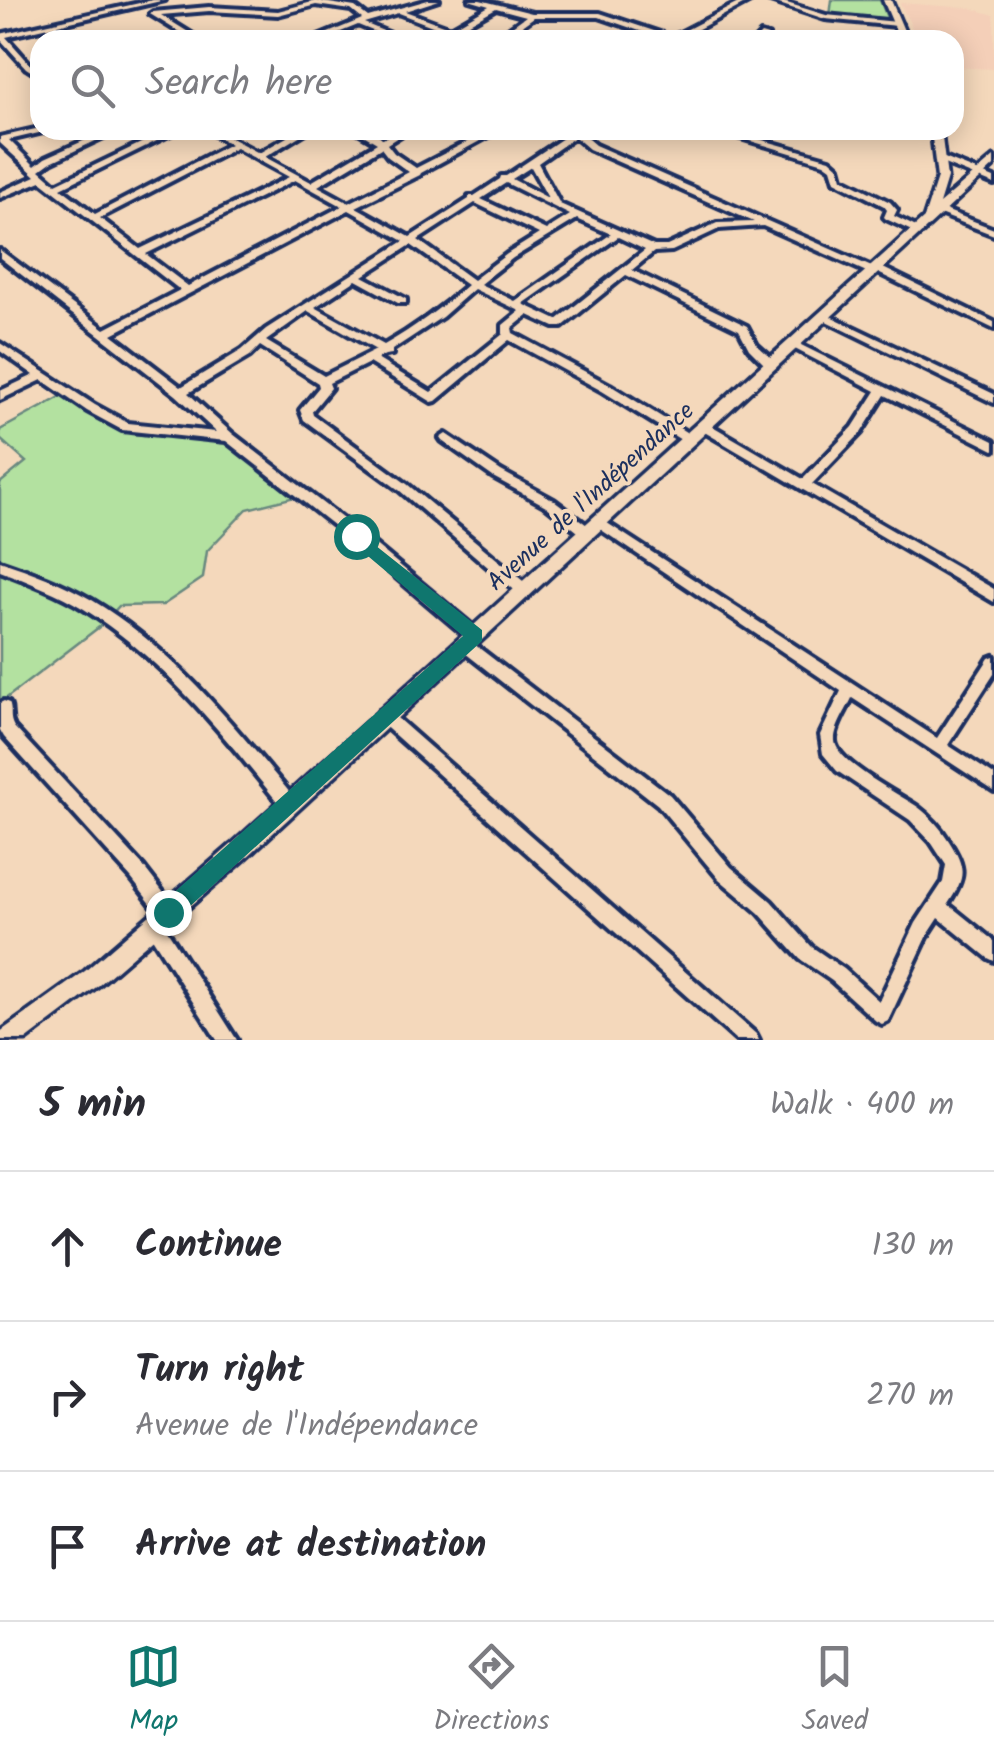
<!DOCTYPE html>
<html lang="en">
<head>
<meta charset="utf-8">
<style>
	body { margin:0; font-family:Kalam,sans-serif; background:#f7f7f7; color:#2b2b33 }
	.stop { position:absolute; width:30px; height:30px; margin:-22px; border:8px solid #0f766e; border-radius:50%; background:#fff }
	.stop.end { background:#0f766e; border-color:#fff; box-shadow:0 2px 10px #0008 }
	.list { margin:0; padding:0; list-style:none }
	h2 { display:flex; justify-content:space-between; align-items:center; height:130px; margin:0; padding:0 40px; font-size:42px }
	h2 small { font-size:32px; font-weight:400; color:#7c7c81 }
	.list li { display:grid; grid-template-columns:65px 1fr auto; gap:30px; align-items:center; box-sizing:border-box; height:150px; padding:0 40px; border-top:2px solid #e1e1e2 }
	.list b { display:block; font-size:38px; white-space:nowrap }
	.list p { margin:0; font-size:32px; white-space:nowrap; color:#7c7c81 }
	.list em { font-size:32px; font-style:normal; color:#7c7c81 }
	.icon { flex:none; width:55px; height:55px; fill:none; stroke:currentColor; stroke-width:2; stroke-linecap:round; stroke-linejoin:round }
	.map { position:relative; flex:none; width:994px; height:1040px; overflow:hidden }
	.search { position:absolute; background:#fff; box-shadow:0 5px 25px #0003; left:30px; right:30px; top:30px; height:110px; display:flex; align-items:center; gap:25px; box-sizing:border-box; padding:0 35px; border-radius:30px; color:#7c7c81; font-size:38px }
	.sheet { height:580px; background:#fff }
	nav { display:flex; justify-content:space-around; align-items:center; box-sizing:border-box; height:140px; border-top:2px solid #e1e1e2; background:#fff; font-size:28px; color:#7c7c81 }
	nav a { display:grid; justify-items:center; gap:5px }
	nav .on { color:#0f766e }
	.map>svg:first-child { display:block }
	.built { fill:#f4cfb8 }
	.green { fill:#b3e1a0; stroke:#67887f; stroke-width:2.5 }
	.lines { fill:none; stroke-linecap:round; stroke-linejoin:round }
	.minor-casing { stroke:#1b2f5e; stroke-width:8 }
	.major-casing { stroke:#1b2f5e; stroke-width:7 }
	.minor { fill:#f4d8bb; fill-rule:evenodd }
	.major { fill:#f4d8bb; fill-rule:evenodd }
	.route { fill:#0f766e }
	.labels { text-anchor:middle; dominant-baseline:central; stroke-width:8; stroke-linejoin:round; paint-order:stroke }
	.street-label { font-size:25px; fill:#1b2f5e; stroke:#f4d8bb }
</style>
</head>
<body>
<div class="map">
<svg width="994" height="1040" viewBox="0 0 994 1040">
	<rect width="100%" height="100%" fill="#f4d8bb"/>
	<filter id="ink" filterUnits="userSpaceOnUse"><feTurbulence type="fractalNoise" baseFrequency=".01" numOctaves="2"/><feDisplacementMap in="SourceGraphic" scale="20" xChannelSelector="R" yChannelSelector="G"/><feConvolveMatrix kernelMatrix="1 2 1 2 8 2 1 2 1" color-interpolation-filters="sRGB"/></filter>
	<g filter="url(#ink)">
		<path class="built" d="M900 3 970 8 994 15V69L954 67V40H918Z"/>
		<path class="green" d="M832 0H880L888 20 830 16Z
			M64 395 102 421 131 434 227 441 295 497 247 509 207 551 203 578 163 605 119 606 103 624 0 703V483L26 462 0 439V430Z"/>
		<g class="lines">
			<g class="minor-casing">
				<path id="minor" d="M153 0H165L6 37 31 65 40 72V77L26 68 0 39V34Z
					M428 0H439L405 11 451 28 489 6 469 0H480L532 13H600L672 37 744 0H752L678 40H666L599 17H534L502 40H493L526 16 496 8 457 30 480 40H469L398 13 364 23 405 40H395L358 25 321 40H311L362 19 351 10 316 5 278 15 209 11 161 15 201 40H192L150 14 153 12 209 7 278 11 316 1 355 7 368 17Z
					M767 0H777L826 15 897 22 901 24 897 26 825 19Z
					M761 34 768 36 763 40H755Z
					M40 128V130H44L43 132 9 140 35 166 45 158 101 133 108 135 51 162 40 170 56 184 168 130H179L61 188 95 214 230 144 206 130H216L259 153 299 130H309L265 157 311 182 377 143 355 130C365 130 376 131 383 139L399 130H409L387 144 394 153 416 168 490 130H500L421 173 420 175 356 207 410 237 469 199V196H474L500 179 501 176H506L575 130H584L581 133 595 145 874 268 881 267 994 322V329L878 273 871 274 763 226 719 229 672 251 654 252 632 270 747 326 757 345 776 362 777 365 776 368H768L749 349 739 330 626 275 562 327H554L528 315 512 328 513 333 610 385 694 437 696 440 694 443H686L602 391 509 340 436 401 432 402 369 363 329 383 331 388 312 411 313 415 407 484 529 586 531 590 529 594 524 595 519 594 399 490 304 420 300 410 319 387 318 383 260 346 250 356 188 393 233 434 360 532 480 632 482 636 480 640 475 642 470 640 352 540 226 441 122 430 87 411 42 380 0 400V391L34 375 0 351V343L95 405 128 423 216 432 176 395 0 258V250L105 329 180 290 41 181 0 198V192L36 176 0 143V137ZM575 137 589 149 754 222 717 223 667 246H654L560 204 538 163ZM236 148 289 177 140 249 100 218ZM381 148 388 157 409 172 349 203 318 186ZM531 167 548 198 512 179ZM295 180 342 206 188 286 146 254ZM506 183 570 215 546 230 481 199ZM475 203 539 234 507 254 473 280 418 240ZM349 210 404 241 266 329 242 350 181 387 112 334ZM577 219 611 234 515 301 480 284 513 258ZM618 237 645 250 557 320 523 304ZM411 245 467 285C441 308 414 328 384 345L315 307 356 280 398 303H406V299L363 276ZM474 289 520 311 503 325V334L431 392 377 359 385 355 392 354V350L442 317ZM308 311 376 350 324 376 266 341Z
					M714 130H727L830 159 839 167 842 178 890 202 897 210 894 216 924 231 922 233H916L886 219 884 217 887 210 884 206 835 181 831 168 824 163Z
					M942 157 994 178V184L939 162 938 160Z
					M940 208 994 229V235L937 213 935 211Z
					M826 314 994 394V403L822 319 821 317Z
					M795 342 994 441V450L885 395 861 433 812 484 994 589V602L701 430 699 427 701 424H709L803 479 853 427 876 391 791 347V343Z
					M446 434 501 471 554 500 591 528 593 532 591 536H583L546 506 493 477 442 441 440 438Z
					M598 517 937 738 989 658 994 656V674L948 745 994 775V791L852 698C847 710 834 728 835 741 837 763 899 794 918 807 930 816 941 828 949 841 966 868 966 877 948 904L994 941V961L988 958 939 918 928 935 888 1021 882 1024 876 1021 832 981 800 959 759 913 719 879 658 805 460 649 458 645 460 641 465 639 470 641 670 795 731 867 771 901 812 947 844 969 879 1001 916 923 943 882 946 865 931 842 910 820 837 771 823 754 820 735 841 691 594 525 592 522 594 519Z
					M0 561C32 572 63 583 92 600 174 649 235 727 296 800L298 805 296 810 290 813 284 810C225 737 165 660 84 609 58 593 29 582 0 571Z
					M4 701 9 703C13 712 8 716 14 727L143 866 174 906 176 912 174 918 168 920 162 918 131 878 4 737 0 730V703Z
					M384 709 389 711 756 1034 759 1040H736L379 721 377 716 379 711Z
					M154 917 160 919 237 1040H217L148 931 146 925 148 919Z"/>
			</g>
			<g class="major-casing">
				<path id="major" d="M883 0H891L908 40H900Z
					M931 130H941L947 178 939 204 994 157V166L245 859 99 985 26 1040H0V1032L85 971 231 845 924 218 937 178Z"/>
			</g>
			<use href="#minor" class="minor"/>
			<use href="#major" class="major"/>
		</g>
	</g>
	<path class="route" d="M356 530 482 630V641L176 919 168 923 161 919 157 912 161 904 463 636 350 541V531Z"/>
	<g class="labels">
		<g class="street-label">
			<text transform="translate(591 497) rotate(-42)">Avenue de l'Indépendance</text>
		</g>
	</g>
</svg>
<div class="stop" style="left:356px;top:536px"></div>
<div class="stop end" style="left:168px;top:912px"></div>
<div class="search"><svg class="icon" aria-label="search" viewBox="0 0 24 24"><circle cx="10" cy="10" r="6"/><path d="M15 15l6 6"/></svg>Search here</div>
</div>
<section class="sheet">
<h2>5 min<small>Walk · 400 m</small></h2>
<ul class="list">
<li><svg class="icon" aria-label="ahead" viewBox="0 0 24 24"><path d="M12 20V5M6 11l6-6 6 6"/></svg><div><b>Continue</b></div><em>130 m</em></li>
<li><svg class="icon" aria-label="right" viewBox="0 0 24 24"><path d="M7 20v-9h11M14 6l5 5-5 5"/></svg><div><b>Turn right</b><p>Avenue de l'Indépendance</p></div><em>270 m</em></li>
<li><svg class="icon" aria-label="arrive" viewBox="0 0 24 24"><path d="M6 21V4h12l-3 4 3 4H6"/></svg><div><b>Arrive at destination</b></div></li>
</ul>
</section>
<nav>
<a class="on"><svg class="icon" aria-label="map" viewBox="0 0 24 24"><path d="M3 6l6-2 6 2 6-2v14l-6 2-6-2-6 2zM9 4v14M15 6v14"/></svg>Map</a>
<a><svg class="icon" aria-label="directions" viewBox="0 0 24 24"><path d="M12 3l9 9-9 9-9-9zM9 14v-3h6M13 9l2 2-2 2"/></svg>Directions</a>
<a><svg class="icon" aria-label="saved" viewBox="0 0 24 24"><path d="M7 4h10v16l-5-4-5 4z"/></svg>Saved</a>
</nav>
</body>
</html>
